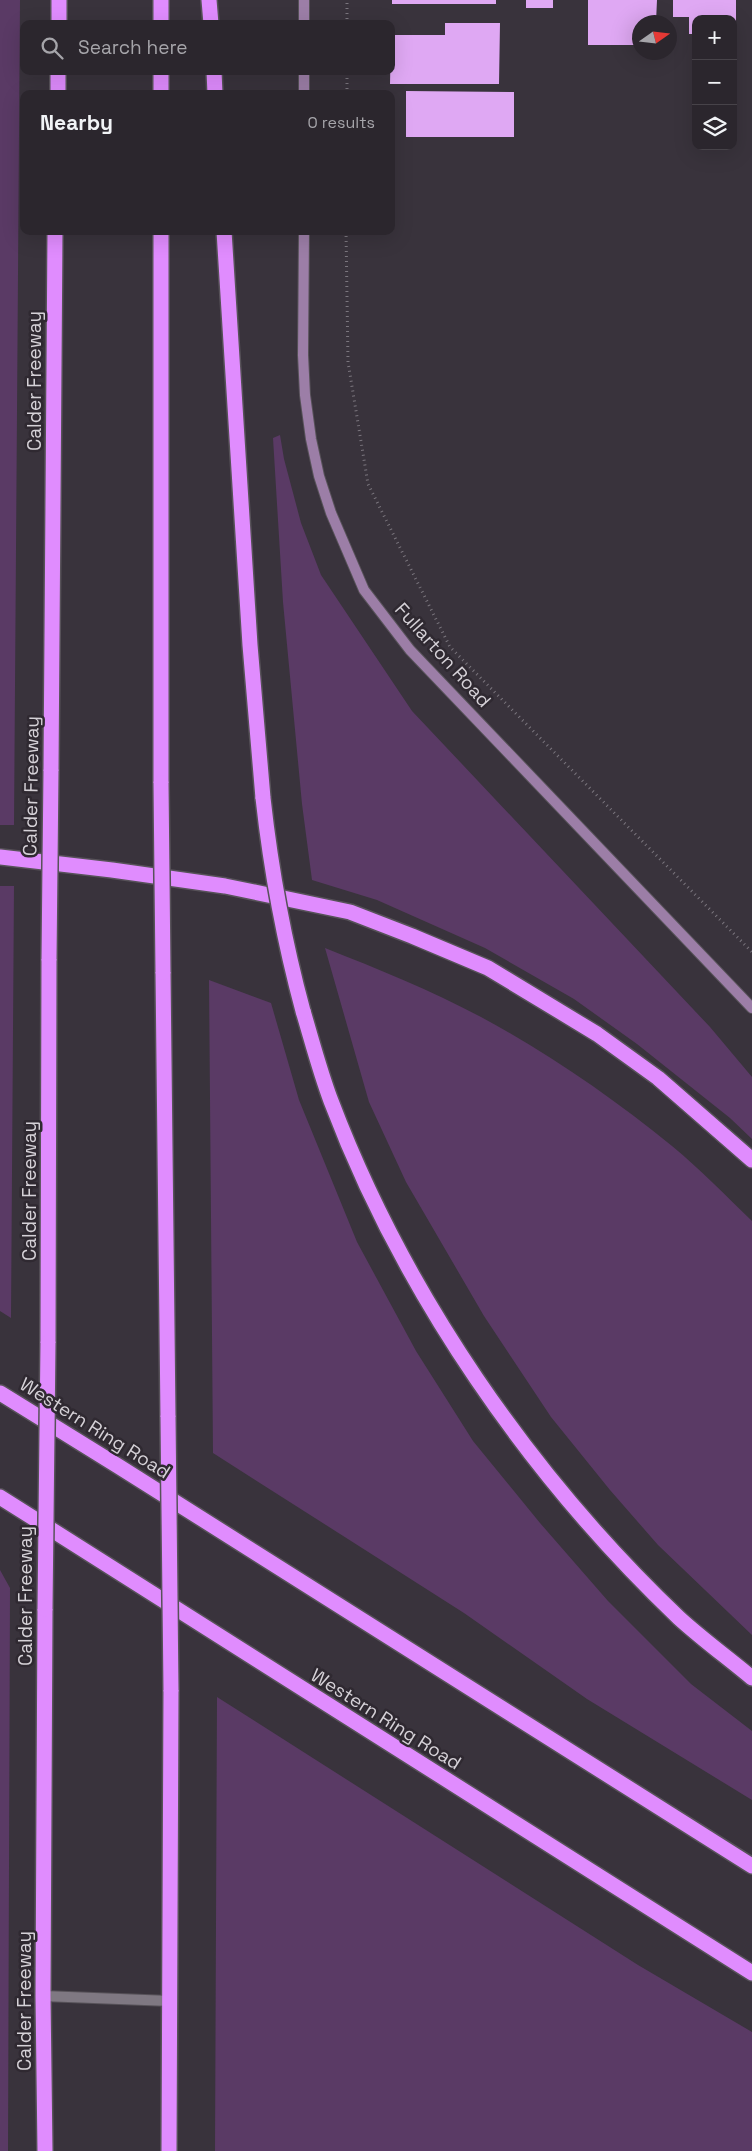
<!DOCTYPE html>
<html lang="en">
<head>
<meta charset="utf-8">
<style>
	body { margin:0; font-family:"Space Grotesk",sans-serif; background:#332e35; color:#f1f3f6 }
	.controls { position:absolute; right:15px; top:15px; display:grid; overflow:hidden; border-radius:10px; box-shadow:0 5px 20px #0002 }
	.controls button { width:45px; height:45px; display:grid; place-items:center; padding:0; border:0; border-bottom:1px solid #474349; background:#2b262d; color:#f1f3f6; font:25px sans-serif }
	.compass { position:absolute; left:632px; top:15px; width:45px; height:45px; border-radius:50%; background:#2b262d; box-shadow:0 5px 20px #0002; rotate:76deg }
	.list { margin:0; padding:0; list-style:none }
	h2 { display:flex; justify-content:space-between; align-items:center; height:65px; margin:0; padding:0 20px; font-size:21px }
	h2 small { font-size:16px; font-weight:400; color:#a6a5aa }
	.icon { flex:none; width:28px; height:28px; fill:none; stroke:currentColor; stroke-width:2; stroke-linecap:round; stroke-linejoin:round }
	.map { position:relative; flex:none; width:752px; height:2151px; overflow:hidden }
	.search { position:absolute; background:#2b262d; box-shadow:0 5px 20px #0002; left:20px; top:20px; width:375px; height:55px; display:flex; align-items:center; gap:12px; box-sizing:border-box; padding:0 18px; border-radius:10px; color:#a6a5aa; font-size:19px }
	.panel { position:absolute; background:#2b262d; box-shadow:0 5px 20px #0002; left:20px; top:90px; width:375px; height:145px; border-radius:10px }
	.map>svg:first-child { display:block }
	.green { fill:#5a3a65 }
	.building { fill:#dfa8f3 }
	.lines { fill:none; stroke-linecap:round; stroke-linejoin:round }
	.lane-casing { stroke:#575259; stroke-width:12 }
	.secondary-casing { stroke:#575259; stroke-width:12 }
	.highway-casing { stroke:#575259; stroke-width:18 }
	.path { stroke:#7b767e; stroke-width:3; stroke-dasharray:1 4; stroke-linecap:butt }
	.lane { stroke:#7f7882; stroke-width:10 }
	.secondary { stroke:#9c7ea7; stroke-width:10 }
	.highway { stroke:#e08cfe; stroke-width:15 }
	.highway-bridge-casing { stroke:#575259; stroke-width:18; stroke-linecap:butt }
	.highway-bridge { stroke:#e08cfe; stroke-width:15 }
	.labels { text-anchor:middle; dominant-baseline:central; stroke-width:5; stroke-linejoin:round; paint-order:stroke }
	.street-label { font-size:19px; fill:#d5d1d7; stroke:#2f2931 }
</style>
</head>
<body>
<div class="map">
<svg width="752" height="2151" viewBox="0 0 752 2151">
	<rect width="100%" height="100%" fill="#39333c"/>
	<path class="green" d="M0 0H20L14 825H0Z
		M280 435 284 459 301 523 321 575 412 711 710 1027 752 1077V1139L730 1118 637 1044 574 999 485 948 377 900 312 880 302 804 283 602 273 438Z
		M0 886H14L11 1318 0 1311Z
		M325 948C378 969 430 990 481 1017 548 1053 613 1098 672 1146 700 1169 726 1196 752 1221V1635L658 1545 610 1490 551 1417 484 1316 406 1182 369 1102Z
		M209 980 271 1003 299 1100 357 1242 416 1351 473 1441 540 1523 608 1601 691 1684 752 1731V1800L587 1699 464 1613 213 1453Z
		M0 1570 10 1588 8 2151H0Z
		M217 1697 638 1965 752 2032V2151H215Z"/>
	<path class="building" d="M392 0H496V4H392Z
		M526 0H553V8H526Z
		M588 0H657L656 22H640L639 45H588Z
		M673 0H736V34H733V19H696V34H689V17H673Z
		M445 23H500L499 84H390L391 35H445Z
		M406 91 514 92V137H406Z"/>
	<g class="lines">
		<g class="lane-casing">
			<path id="lane" d="M43 1996 170 2001"/>
		</g>
		<g class="secondary-casing">
			<path id="secondary" d="M304 24V0
				M304 94V71
				M304 231 303 355 305 395 311 439 319 476 331 513 364 590 410 650 752 1008"/>
		</g>
		<g class="highway-casing">
			<path id="highway" d="M209 0 211 24
				M59 24V0
				M161 24V0
				M214 71 215 94
				M58 94V71
				M161 94V71
				M224 231 250 645 263 798
				M51 771 55 231
				M161 783V231
				M0 857 112 870 225 886 350 912 412 936 488 968 597 1034 658 1078 752 1160
				M163 972 168 1417
				M303 1011C312 1041 320 1072 331 1101 404 1294 530 1476 679 1618 702 1639 728 1658 752 1678
				M48 1343 49 959
				M0 1393 118 1466 752 1866
				M0 1497 752 1973
				M45 2151 43 1996 45 1609
				M169 2151 171 1690"/>
		</g>
		<path class="path" d="M347 24V0
			M347 94V71
			M346 231 348 362 368 484 450 647 752 952"/>
		<use href="#lane" class="lane"/>
		<use href="#secondary" class="secondary"/>
		<use href="#highway" class="highway"/>
		<g class="highway-bridge-casing">
			<path id="highway-bridge" d="M161 783 163 972
				M263 798C271 870 284 941 303 1011
				M49 959 51 771
				M168 1417 171 1690
				M45 1609 48 1343"/>
		</g>
		<use href="#highway-bridge" class="highway-bridge"/>
	</g>
	<g class="labels">
		<g class="street-label">
			<text transform="translate(34 381) rotate(-90)">Calder Freeway</text>
			<text transform="translate(443 655) rotate(48)">Fullarton Road</text>
			<text transform="translate(31 786) rotate(-89)">Calder Freeway</text>
			<text transform="translate(29 1191) rotate(-90)">Calder Freeway</text>
			<text transform="translate(95 1428) rotate(32)">Western Ring Road</text>
			<text transform="translate(25 1596) rotate(-90)">Calder Freeway</text>
			<text transform="translate(386 1719) rotate(32)">Western Ring Road</text>
			<text transform="translate(24 2001) rotate(-90)">Calder Freeway</text>
		</g>
	</g>
</svg>
<div class="controls">
<button>+</button>
<button>−</button>
<button><svg class="icon" aria-label="layers" viewBox="0 0 24 24"><path d="M12 4l9 5-9 5-9-5zM3 14l9 5 9-5"/></svg></button>
</div>
<svg class="compass" viewBox="-18 -18 36 36"><path d="M0-13l5 13h-10z" fill="#e53935"/><path d="M0 13l5-13h-10z" fill="#a6a5aa"/></svg>
<div class="search"><svg class="icon" aria-label="search" viewBox="0 0 24 24"><circle cx="10" cy="10" r="6"/><path d="M15 15l6 6"/></svg>Search here</div>
<section class="panel">
<h2>Nearby<small>0 results</small></h2>
<ul class="list">
</ul>
</section>
</div>
</body>
</html>
